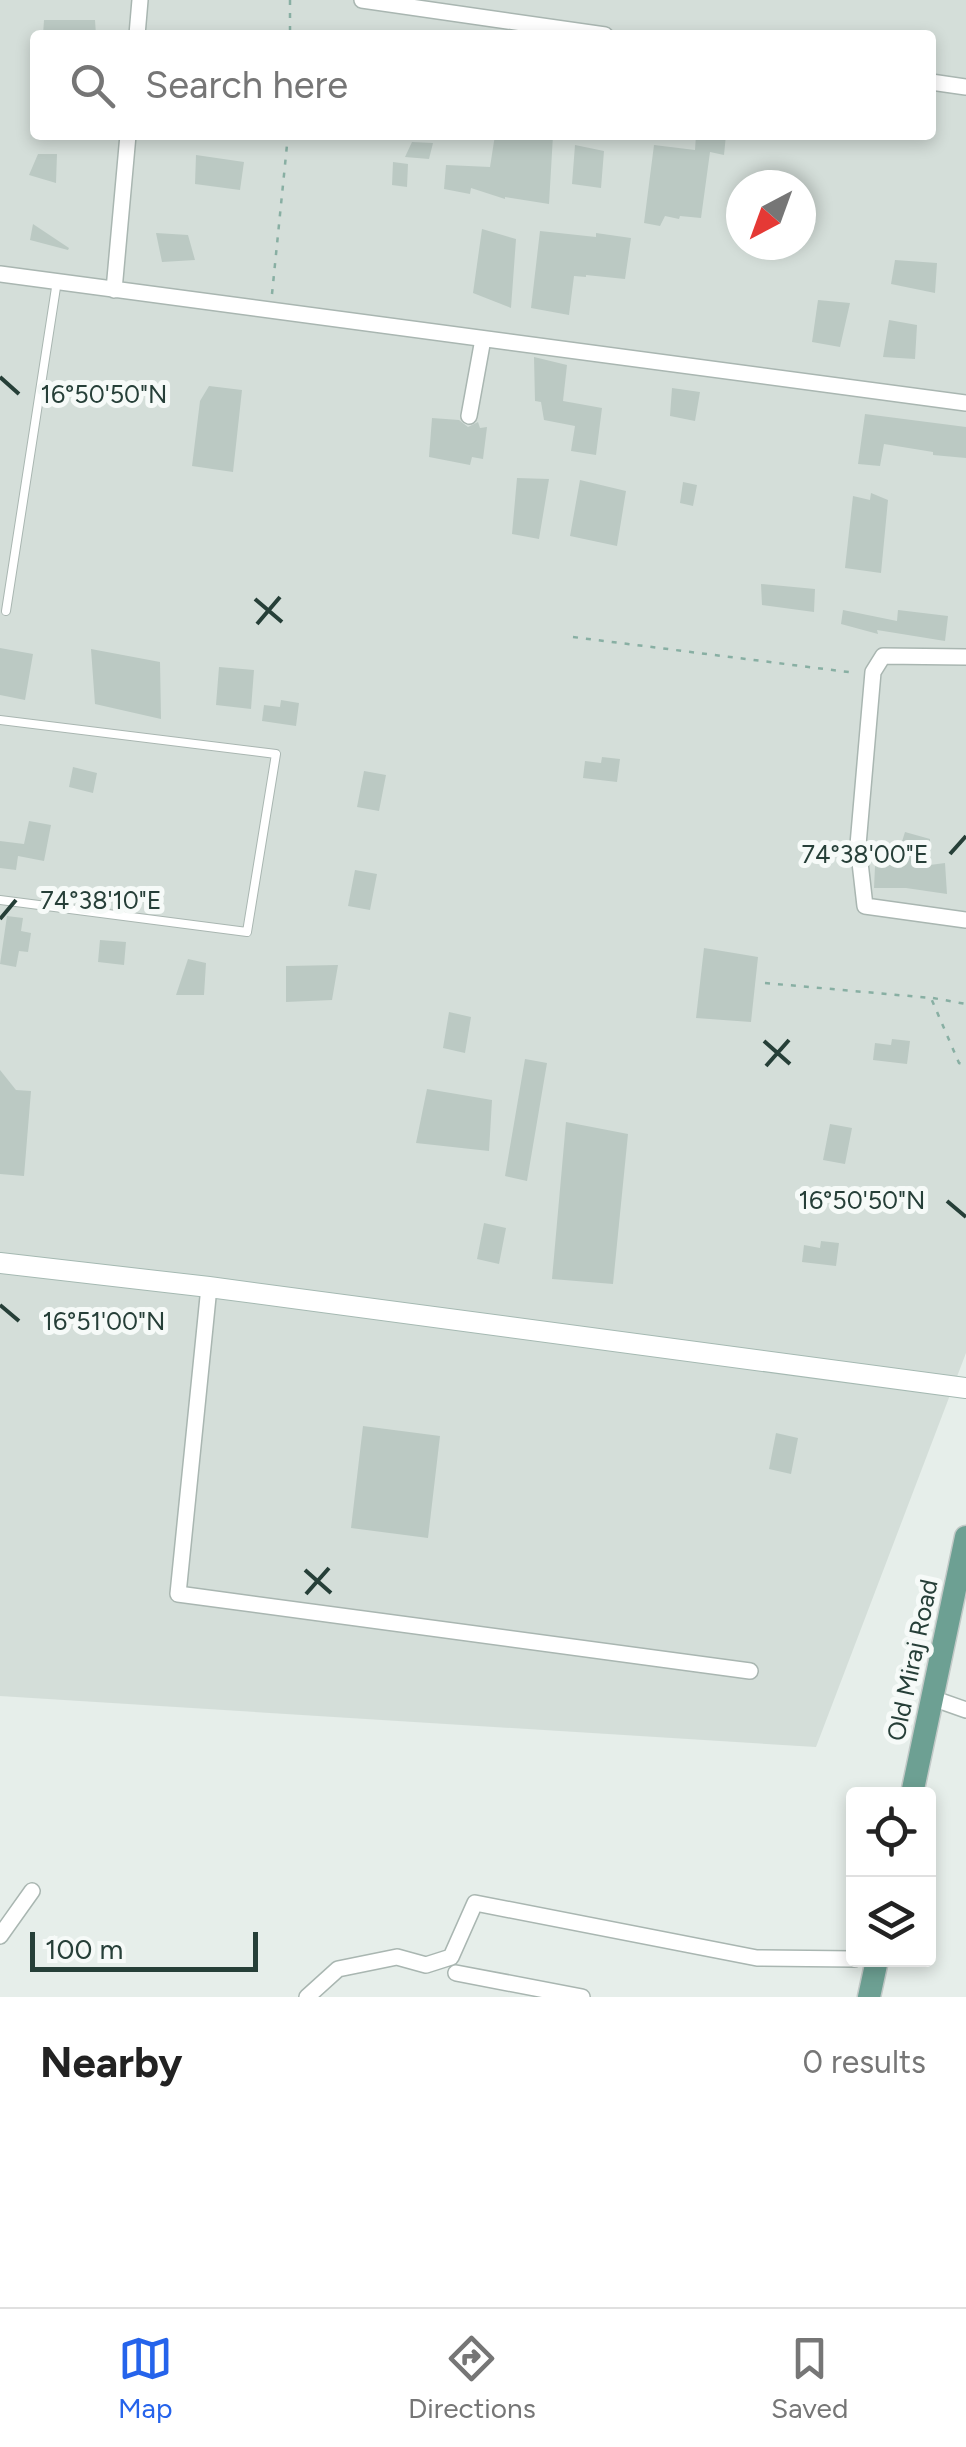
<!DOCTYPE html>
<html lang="en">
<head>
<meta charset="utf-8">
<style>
	body { margin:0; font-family:Figtree,sans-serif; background:#f6f6f6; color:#222 }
	.controls { position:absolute; right:30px; bottom:30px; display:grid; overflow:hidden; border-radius:10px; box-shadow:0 5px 15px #0003 }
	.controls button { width:90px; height:90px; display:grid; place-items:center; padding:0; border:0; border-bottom:2px solid #e0e0e0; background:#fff; color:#222; font:50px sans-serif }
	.compass { position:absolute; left:726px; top:170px; width:90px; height:90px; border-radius:50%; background:#fff; box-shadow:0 5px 15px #0003; rotate:221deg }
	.scale { position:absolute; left:30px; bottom:25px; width:228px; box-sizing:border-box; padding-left:10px; border:5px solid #263f38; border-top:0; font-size:28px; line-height:35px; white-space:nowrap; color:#263f38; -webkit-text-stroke:8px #f6faf8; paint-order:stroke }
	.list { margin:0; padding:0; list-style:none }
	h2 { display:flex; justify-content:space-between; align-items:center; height:130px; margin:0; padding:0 40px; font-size:42px }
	h2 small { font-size:32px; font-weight:400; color:#767676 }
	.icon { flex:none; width:55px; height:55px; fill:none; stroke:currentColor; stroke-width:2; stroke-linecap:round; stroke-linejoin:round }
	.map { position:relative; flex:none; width:966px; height:1997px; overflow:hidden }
	.search { position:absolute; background:#fff; box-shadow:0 5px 15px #0003; left:30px; right:30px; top:30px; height:110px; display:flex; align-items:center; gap:25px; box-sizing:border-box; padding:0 35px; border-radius:10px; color:#767676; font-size:38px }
	.sheet { height:310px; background:#fff }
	nav { display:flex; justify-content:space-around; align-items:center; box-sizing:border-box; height:140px; border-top:2px solid #e0e0e0; background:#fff; font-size:28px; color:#767676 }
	nav a { display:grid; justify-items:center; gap:5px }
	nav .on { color:#2563eb }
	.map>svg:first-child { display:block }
	.built { fill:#d4ded9; fill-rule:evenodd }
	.building { fill:#bbc9c3 }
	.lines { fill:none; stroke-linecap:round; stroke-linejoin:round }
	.service-casing { stroke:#a9b6b1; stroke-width:10 }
	.minor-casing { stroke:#a9b6b1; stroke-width:18 }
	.secondary-casing { stroke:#a5b9b2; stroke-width:22 }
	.primary-casing { stroke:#c2c9c7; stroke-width:25 }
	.path { stroke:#88afa3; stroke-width:2.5; stroke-dasharray:5 8; stroke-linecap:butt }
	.service { stroke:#fff; stroke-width:8 }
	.minor { stroke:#fff; stroke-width:15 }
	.secondary { stroke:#fff; stroke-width:20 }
	.primary { stroke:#6da093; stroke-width:22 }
	.ticks { fill:none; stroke:#263f38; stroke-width:4 }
	.labels { text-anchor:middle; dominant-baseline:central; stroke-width:10; stroke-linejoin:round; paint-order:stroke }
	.street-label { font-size:25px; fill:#263f38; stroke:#f6faf8 }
	.ticks-label { font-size:25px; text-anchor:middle; fill:#263f38; stroke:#f6faf8; stroke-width:10; stroke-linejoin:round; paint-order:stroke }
</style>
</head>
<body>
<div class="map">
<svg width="966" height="1997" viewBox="0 0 966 1997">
	<rect width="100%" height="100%" fill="#e6eeea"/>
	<path class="built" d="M0 0H966V1353L816 1747 0 1696ZM35 35H931V135H35ZM741 185H801V245H741Z"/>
	<path class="building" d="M44 20H95L96 35H43Z
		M495 135H553L549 204 505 197V199L471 188 470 194 444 189 446 165 490 167Z
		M696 135H726L724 155 710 152 701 218 680 216 679 219 665 216 660 226 644 223 654 145 695 150Z
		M412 142 433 143 429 159 405 157Z
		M575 145 604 151 601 188 572 184Z
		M38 154H57L56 183 29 175Z
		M196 155 244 162 240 190 195 184Z
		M393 162 408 164 407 187 392 185Z
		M33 224 69 248 68 250 30 240Z
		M482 229 516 239 511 308 473 293Z
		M540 231 596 237V233L631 238 625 279 586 275V277L574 276 569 315 531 308Z
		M156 233 188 235 195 260 162 262Z
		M895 260 937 263 935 293 891 284Z
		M818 300 850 303 840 347 812 342Z
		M889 320 917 325 915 359 883 357Z
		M534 357 567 365 563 401 602 408 596 455 571 451 575 426 544 420 541 402 535 401Z
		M209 386 242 390 233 472 192 466 200 401Z
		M672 388 700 392 695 421 670 416Z
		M865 414 966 427V458L933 455V452L884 444 880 466 858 464Z
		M432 418 459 420 468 427 478 422 480 428 487 427 483 459 472 457 470 465 429 457Z
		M517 478 549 479 539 539 512 534Z
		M580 480 626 491 617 546 570 536Z
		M683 482 697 485 693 506 680 503Z
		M871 493 888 500 881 573 845 568 853 496 870 500Z
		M761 584 815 589 814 612 762 605Z
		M843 610 897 621 898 610 948 616 945 641 877 630 878 634 841 624Z
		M0 648 33 654 25 700 0 695Z
		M91 649 160 662 161 719 95 704Z
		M219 667 254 670 251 709 216 705Z
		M281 700 299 703 296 726 262 721 264 705 280 707Z
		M602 757 620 759 617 782 583 778 585 761 601 763Z
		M73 767 97 773 93 793 69 787Z
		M364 771 386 775 379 811 357 807Z
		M29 821 51 825 44 861 18 856 16 870 0 868V841L24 844Z
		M905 832 930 839V865L945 863 947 894 906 888H874L876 846 900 848Z
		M355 870 377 874 370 910 348 906Z
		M7 916 23 918 21 931 31 933 28 952 19 951 16 967 0 964Z
		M100 940 126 942 124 965 98 962Z
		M704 948 758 957 751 1022 696 1018Z
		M188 959 206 963 204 995H176Z
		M338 965 332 1000 286 1002V966Z
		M449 1012 471 1017 465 1053 443 1048Z
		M892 1039 910 1041 907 1064 873 1060 875 1043 891 1045Z
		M525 1059 547 1063 527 1181 505 1176Z
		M0 1070 16 1090 31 1091 24 1176 0 1174Z
		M427 1089 492 1100 489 1151 416 1143Z
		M566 1122 628 1134 613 1284 552 1279Z
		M830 1124 852 1128 845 1164 823 1160Z
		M484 1223 506 1228 499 1264 477 1259Z
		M821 1241 839 1243 836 1266 802 1262 804 1245 820 1248Z
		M363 1426 440 1436 428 1538 351 1528Z
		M776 1433 798 1438 791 1474 769 1469Z"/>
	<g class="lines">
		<g class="service-casing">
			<path id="service" d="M6 611 57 281
				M0 720 276 754 247 932 0 900"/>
		</g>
		<g class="minor-casing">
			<path id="minor" d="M362 0 605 35
				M137 35 140 0
				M931 82 966 87
				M0 274 966 403
				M114 290 128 135
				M469 416 483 339
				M966 657 883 656 873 672 858 845 865 906 966 920
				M209 1287 178 1594 750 1671
				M932 1698 966 1710
				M0 1936 32 1891
				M456 1973 582 1997
				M307 1997 338 1969 397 1957 426 1965 451 1957 475 1903 757 1958 854 1959"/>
		</g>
		<g class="secondary-casing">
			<path id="secondary" d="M0 1263 209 1287 966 1388"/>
		</g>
		<g class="primary-casing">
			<path id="primary" d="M912 1794 966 1537
				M869 1997 877 1960"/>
		</g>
		<path class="path" d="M290 0V35
			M272 294 288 135
			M573 637 856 673
			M765 983 931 998 959 1063 966 1065
			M933 998 966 1004"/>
		<use href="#service" class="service"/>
		<use href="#minor" class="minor"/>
		<use href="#secondary" class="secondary"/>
		<use href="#primary" class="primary"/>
	</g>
	<path class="ticks" d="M0 377 19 394M255 599 282 622M257 624 280 597M950 854 966 836M0 919 16 900M764 1041 790 1064M766 1066 789 1040M947 1201 966 1217M0 1305 19 1321M305 1570 331 1593M306 1594 329 1568"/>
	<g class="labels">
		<g class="street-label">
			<text transform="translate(912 1660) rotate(-78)">Old Miraj Road</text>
		</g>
	</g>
	<g class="ticks-label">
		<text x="104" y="403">16°50'50"N</text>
		<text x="865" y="863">74°38'00"E</text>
		<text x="101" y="909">74°38'10"E</text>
		<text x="862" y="1209">16°50'50"N</text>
		<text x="104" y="1330">16°51'00"N</text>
	</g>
</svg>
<div class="controls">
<button><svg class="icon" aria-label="locate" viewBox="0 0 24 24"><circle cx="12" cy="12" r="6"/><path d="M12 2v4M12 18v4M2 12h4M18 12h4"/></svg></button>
<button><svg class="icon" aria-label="layers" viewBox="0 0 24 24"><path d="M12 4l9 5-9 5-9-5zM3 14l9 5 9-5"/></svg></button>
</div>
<svg class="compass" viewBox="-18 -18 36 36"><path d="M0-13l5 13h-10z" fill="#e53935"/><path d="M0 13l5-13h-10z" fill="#767676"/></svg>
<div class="scale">100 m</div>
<div class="search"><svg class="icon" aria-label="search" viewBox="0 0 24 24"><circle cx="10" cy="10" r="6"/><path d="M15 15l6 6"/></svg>Search here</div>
</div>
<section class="sheet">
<h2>Nearby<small>0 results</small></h2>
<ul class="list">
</ul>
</section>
<nav>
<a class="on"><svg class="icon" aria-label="map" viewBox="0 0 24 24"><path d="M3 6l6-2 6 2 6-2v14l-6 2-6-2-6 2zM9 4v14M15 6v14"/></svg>Map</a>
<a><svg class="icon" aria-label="directions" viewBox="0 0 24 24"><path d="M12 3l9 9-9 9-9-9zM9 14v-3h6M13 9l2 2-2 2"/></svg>Directions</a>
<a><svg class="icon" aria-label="saved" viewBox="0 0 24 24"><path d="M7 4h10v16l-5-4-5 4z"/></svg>Saved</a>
</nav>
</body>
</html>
